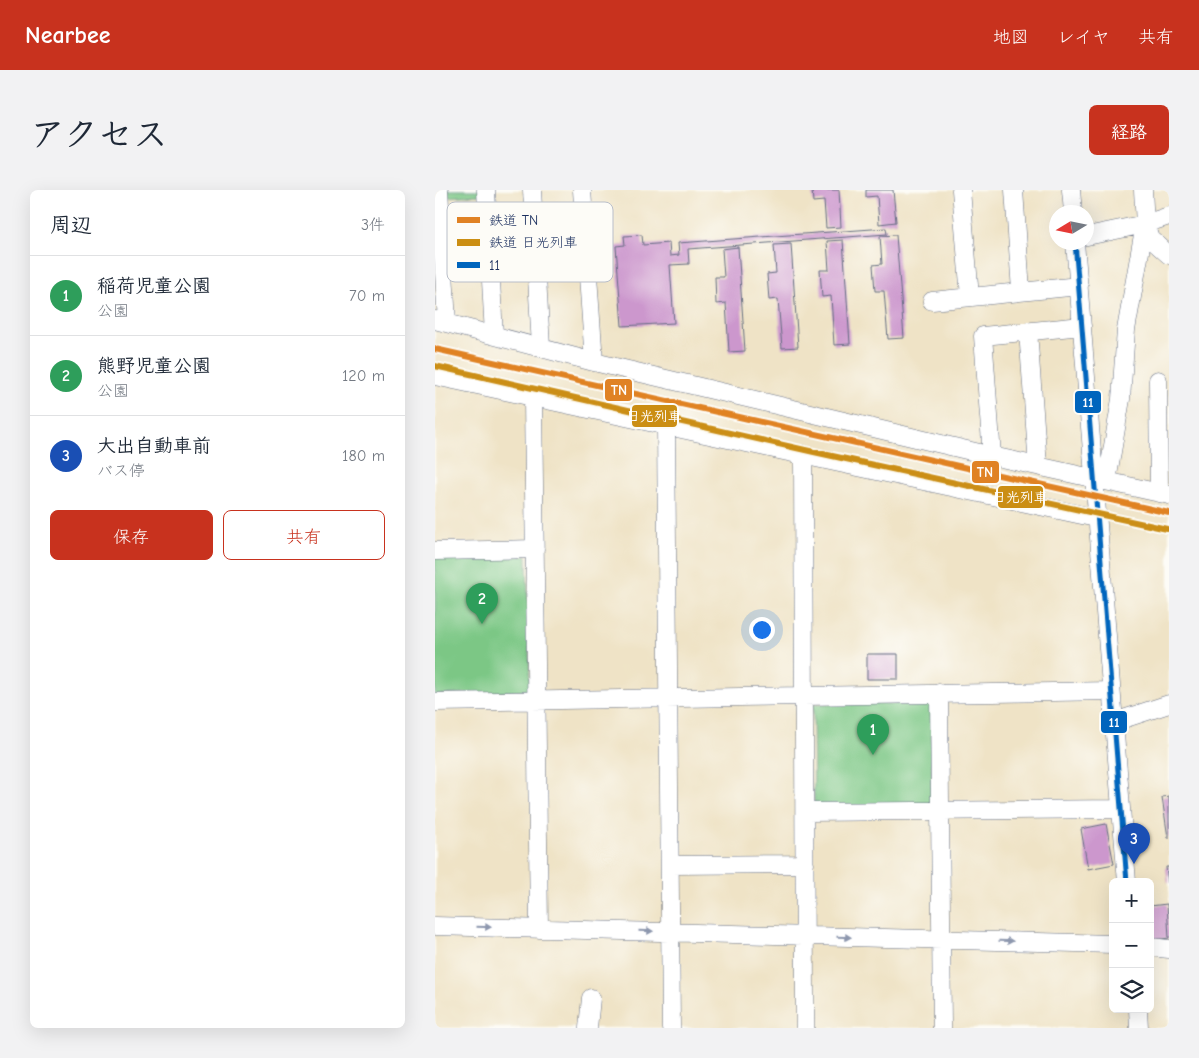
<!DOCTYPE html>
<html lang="ja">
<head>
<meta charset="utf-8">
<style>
	body { margin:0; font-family:"Comic Neue","Klee One",sans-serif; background:#f2f2f3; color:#1f2937 }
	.controls { position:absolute; right:15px; bottom:15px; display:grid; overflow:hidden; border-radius:8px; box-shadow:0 5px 20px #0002 }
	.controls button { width:45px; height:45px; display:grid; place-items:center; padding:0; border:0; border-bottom:1px solid #e0e1e3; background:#fff; color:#1f2937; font:25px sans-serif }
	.compass { position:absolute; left:614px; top:15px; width:45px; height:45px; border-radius:50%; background:#fff; box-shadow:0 5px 20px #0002; rotate:260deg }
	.you { position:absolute; left:326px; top:439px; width:18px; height:18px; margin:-12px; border:4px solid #fff; border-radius:50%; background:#1a73e8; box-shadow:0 0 0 8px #1a73e833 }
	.badge { display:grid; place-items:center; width:32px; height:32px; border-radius:50%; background:#c8321e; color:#fff; font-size:16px; font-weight:700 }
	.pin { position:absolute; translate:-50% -41px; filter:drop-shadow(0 1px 2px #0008) }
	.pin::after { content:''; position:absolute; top:26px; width:18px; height:15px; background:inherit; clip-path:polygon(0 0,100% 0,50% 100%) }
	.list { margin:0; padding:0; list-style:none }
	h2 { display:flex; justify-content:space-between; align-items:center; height:65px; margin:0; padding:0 20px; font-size:21px }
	h2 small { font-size:16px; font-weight:400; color:#747a83 }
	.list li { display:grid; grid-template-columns:32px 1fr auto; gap:15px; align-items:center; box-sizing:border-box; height:80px; padding:0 20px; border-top:1px solid #e0e1e3 }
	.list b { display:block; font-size:19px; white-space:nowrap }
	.list p { margin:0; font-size:16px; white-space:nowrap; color:#747a83 }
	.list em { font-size:16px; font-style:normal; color:#747a83 }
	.actions { display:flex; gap:10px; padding:15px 20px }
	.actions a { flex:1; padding:11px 0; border:1px solid #c8321e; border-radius:8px; text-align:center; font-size:18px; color:#c8321e }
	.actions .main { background:#c8321e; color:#fff }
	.icon { flex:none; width:28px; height:28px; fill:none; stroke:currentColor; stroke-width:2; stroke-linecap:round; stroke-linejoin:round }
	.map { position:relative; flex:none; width:734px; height:838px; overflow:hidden; border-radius:8px }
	header { display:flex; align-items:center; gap:30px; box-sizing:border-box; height:70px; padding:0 25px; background:#c8321e; color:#fff }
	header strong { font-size:24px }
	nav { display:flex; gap:28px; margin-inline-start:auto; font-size:18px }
	.intro { display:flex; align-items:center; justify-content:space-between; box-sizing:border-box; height:120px; padding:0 30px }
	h1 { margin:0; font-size:35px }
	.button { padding:12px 22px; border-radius:8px; background:#c8321e; color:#fff; font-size:18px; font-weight:700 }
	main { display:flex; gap:30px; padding:0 30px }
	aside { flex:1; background:#fff; border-radius:8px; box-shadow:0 5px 20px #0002 }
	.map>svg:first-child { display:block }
	.green { fill:#7cc785; stroke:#4c7b72 }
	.building { fill:#cc97cd }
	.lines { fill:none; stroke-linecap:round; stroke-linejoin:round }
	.minor-casing { stroke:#656e82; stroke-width:19 }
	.minor { stroke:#fff; stroke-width:18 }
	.bus-1-casing { stroke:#fdfcf7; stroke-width:9 }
	.bus-1 { stroke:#0065bd; stroke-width:5 }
	.rail-1-casing { stroke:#fdfcf7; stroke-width:10 }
	.rail-2-casing { stroke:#fdfcf7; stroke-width:10 }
	.rail-1 { stroke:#e08224; stroke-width:6 }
	.rail-2 { stroke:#cb8e13; stroke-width:6 }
	.oneway { fill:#8d97ae }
	.key { fill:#fdfcf7; stroke:#b9bec9; stroke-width:1 }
	.key-label { font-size:14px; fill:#1b2f5e }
	.line-badge { stroke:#fdfcf7; stroke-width:2 }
	.badge-label { font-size:14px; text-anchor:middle; font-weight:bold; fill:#fff }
</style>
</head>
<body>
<header>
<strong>Nearbee</strong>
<nav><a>地図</a><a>レイヤ</a><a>共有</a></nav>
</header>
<div class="intro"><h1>アクセス</h1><a class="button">経路</a></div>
<main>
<aside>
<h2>周辺<small>3件</small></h2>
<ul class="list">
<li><span class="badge" style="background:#2e9e5b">1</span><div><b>稲荷児童公園</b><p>公園</p></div><em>70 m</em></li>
<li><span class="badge" style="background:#2e9e5b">2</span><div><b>熊野児童公園</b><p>公園</p></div><em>120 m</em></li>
<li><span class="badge" style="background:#1a4fb4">3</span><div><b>大出自動車前</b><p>バス停</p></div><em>180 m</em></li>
</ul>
<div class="actions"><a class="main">保存</a><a>共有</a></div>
</aside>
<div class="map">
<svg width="734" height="838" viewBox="0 0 734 838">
	<rect width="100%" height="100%" fill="#fdfcf7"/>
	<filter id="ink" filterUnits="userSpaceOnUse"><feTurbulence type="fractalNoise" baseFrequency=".02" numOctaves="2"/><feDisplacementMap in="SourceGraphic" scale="10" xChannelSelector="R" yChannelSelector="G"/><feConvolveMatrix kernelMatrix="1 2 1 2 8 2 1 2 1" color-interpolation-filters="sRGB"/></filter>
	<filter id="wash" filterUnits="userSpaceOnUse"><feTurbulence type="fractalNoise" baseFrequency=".0096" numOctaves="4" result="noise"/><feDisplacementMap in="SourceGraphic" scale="20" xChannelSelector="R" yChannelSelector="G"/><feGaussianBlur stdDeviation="1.12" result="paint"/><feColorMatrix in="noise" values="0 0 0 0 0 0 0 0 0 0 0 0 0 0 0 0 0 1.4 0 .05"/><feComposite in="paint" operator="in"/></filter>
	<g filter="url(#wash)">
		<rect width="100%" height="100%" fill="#efe3c6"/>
		<path class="green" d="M10 0H45V5L10 7Z
			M92 366 95 501 0 505V367Z
			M497 513V616L379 617 378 514Z"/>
		<g id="blocks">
			<path class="building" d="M377 0H404L406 37 391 38 389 11 378 12Z
				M431 0H458L461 32 444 34 442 6 431 7Z
				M451 38 452 44 253 59 254 74 235 75 239 133 187 136 181 56 190 55 189 46 207 45 208 55 234 53 235 66 244 65 243 53Z
				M461 45 469 148 453 149 449 101H440L438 75 447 74 445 46Z
				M408 50 415 154 399 155 396 106 387 107 385 80H394L392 51Z
				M356 54 363 157 347 158 343 109 334 110 332 84 341 83 339 55Z
				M303 57 310 161 294 162 291 113 281 114 280 87H289L287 59Z
				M432 464H463V489H432Z
				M734 606V648H733L727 607Z
				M671 634 679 674 653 679 646 639Z
				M731 677H734V693H733Z
				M732 714 734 748 719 750 718 737 715 738V716Z"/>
		</g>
	</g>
	<g filter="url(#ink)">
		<use href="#blocks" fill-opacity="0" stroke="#656e82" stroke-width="1"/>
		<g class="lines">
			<g class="minor-casing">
				<path id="minor" d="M4 0 12 132
					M51 0 59 145
					M97 0 106 157
					M147 0 159 172
					M526 0 535 107
					M579 0 586 101
					M636 0 638 22
					M710 34 715 48 734 65
					M652 46 710 34 734 26
					M640 52 692 692
					M497 111 644 96
					M0 130 159 172 557 266 734 305
					M593 141 603 276
					M0 186 661 328
					M723 190 724 303
					M98 207 104 739
					M231 235 236 838
					M368 264C368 456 371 647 370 838
					M557 266 548 146 647 136
					M672 291 686 209 691 140 710 34 708 0
					M0 361 100 359
					M504 503 507 838
					M0 512 676 501
					M679 532 734 514
					M371 622 686 619
					M235 675 370 674
					M0 736 678 754
					M715 757 734 759
					M703 819 704 838
					M153 838 156 808"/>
			</g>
			<use href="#minor" class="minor"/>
			<g class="bus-1-casing">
				<path id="bus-1" d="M640 52 692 692"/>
			</g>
			<use href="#bus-1" class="bus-1"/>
			<g class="rail-1-casing">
				<path id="rail-1" d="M0 159 734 323"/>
			</g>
			<g class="rail-2-casing">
				<path id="rail-2" d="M0 176 379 262 732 339"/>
			</g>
			<use href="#rail-1" class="rail-1"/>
			<use href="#rail-2" class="rail-2"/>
		</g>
		<defs><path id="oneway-solid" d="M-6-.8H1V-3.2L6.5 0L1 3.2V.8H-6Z" transform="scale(1.25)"/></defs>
		<g class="oneway">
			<use href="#oneway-solid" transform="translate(49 737) rotate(2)"/>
			<use href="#oneway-solid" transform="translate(211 741) rotate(1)"/>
			<use href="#oneway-solid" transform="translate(409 747) rotate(1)"/>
			<use href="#oneway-solid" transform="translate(571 751) rotate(1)"/>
		</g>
	</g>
	<rect x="12" y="12" width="166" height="80" rx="8" class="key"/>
	<rect x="22" y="27" width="23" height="6" fill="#e08224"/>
	<rect x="22" y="49" width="23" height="7" fill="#cb8e13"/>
	<rect x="22" y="72" width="23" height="6" fill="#0065bd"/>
	<g class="key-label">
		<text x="54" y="35">鉄道 TN</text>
		<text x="54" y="57">鉄道 日光列車</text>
		<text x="54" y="80">11</text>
	</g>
	<g class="line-badge">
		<rect x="169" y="188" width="29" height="24" rx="5" fill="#e08224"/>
		<rect x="639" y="200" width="28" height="24" rx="5" fill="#0065bd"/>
		<rect x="196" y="214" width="47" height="24" rx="5" fill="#cb8e13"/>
		<rect x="536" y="270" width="29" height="24" rx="5" fill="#e08224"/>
		<rect x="562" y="295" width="47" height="24" rx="5" fill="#cb8e13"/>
		<rect x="665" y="520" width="28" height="24" rx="5" fill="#0065bd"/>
	</g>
	<g class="badge-label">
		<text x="184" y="205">TN</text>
		<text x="653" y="217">11</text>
		<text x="219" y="231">日光列車</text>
		<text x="550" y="287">TN</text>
		<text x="585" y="312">日光列車</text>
		<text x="679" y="537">11</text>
	</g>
</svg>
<div class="controls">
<button>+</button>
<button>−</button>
<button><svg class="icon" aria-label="layers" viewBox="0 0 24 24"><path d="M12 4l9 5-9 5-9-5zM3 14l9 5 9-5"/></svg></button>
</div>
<svg class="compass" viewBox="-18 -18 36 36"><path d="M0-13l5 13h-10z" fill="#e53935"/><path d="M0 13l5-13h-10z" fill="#747a83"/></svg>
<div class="you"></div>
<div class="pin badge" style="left:438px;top:565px;background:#2e9e5b">1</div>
<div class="pin badge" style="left:47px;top:434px;background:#2e9e5b">2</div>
<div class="pin badge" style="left:699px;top:674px;background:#1a4fb4">3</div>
</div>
</main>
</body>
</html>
